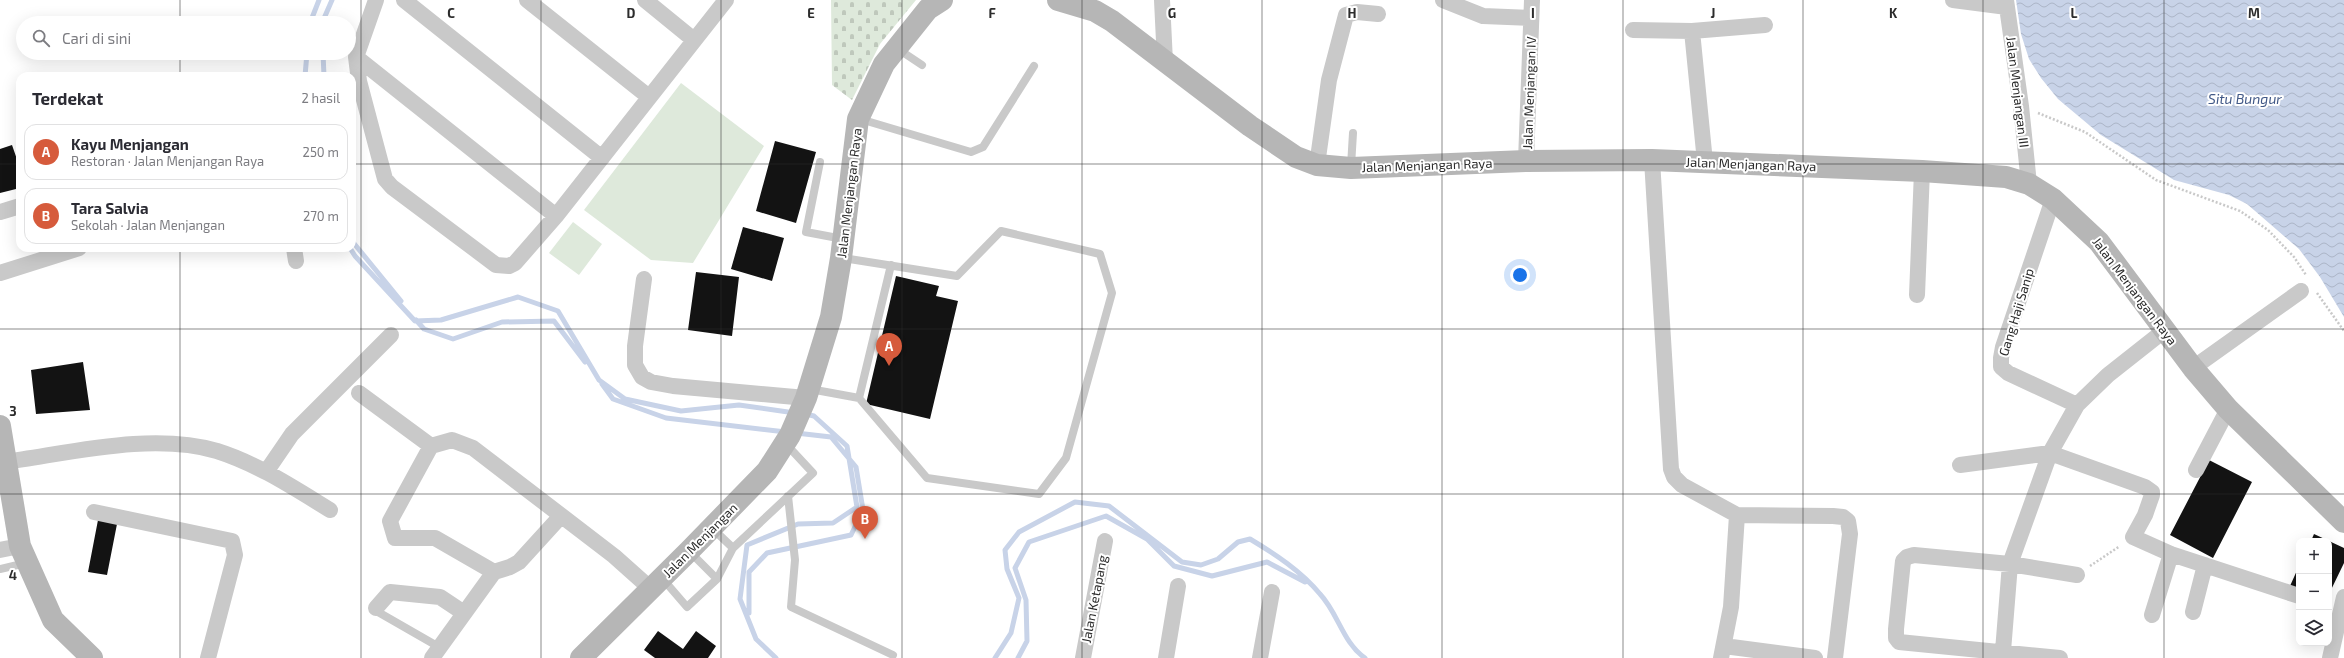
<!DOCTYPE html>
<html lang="id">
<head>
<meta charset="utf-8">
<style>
	body { margin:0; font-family:"Exo 2",sans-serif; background:#f7f7f7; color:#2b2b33 }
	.controls { position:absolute; right:12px; bottom:12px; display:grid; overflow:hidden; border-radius:8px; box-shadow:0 4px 16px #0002 }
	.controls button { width:36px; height:36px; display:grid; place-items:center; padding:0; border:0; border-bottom:1px solid #e1e1e2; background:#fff; color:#2b2b33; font:20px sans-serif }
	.you { position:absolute; left:1520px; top:275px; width:14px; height:14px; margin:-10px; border:3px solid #fff; border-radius:50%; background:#1a73e8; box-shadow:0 0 0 6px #1a73e833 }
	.badge { display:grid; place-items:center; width:26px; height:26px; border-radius:50%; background:#d65b3c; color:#fff; font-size:13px; font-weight:700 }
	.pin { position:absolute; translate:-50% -33px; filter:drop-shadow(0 1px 2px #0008) }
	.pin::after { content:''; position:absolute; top:21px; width:14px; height:12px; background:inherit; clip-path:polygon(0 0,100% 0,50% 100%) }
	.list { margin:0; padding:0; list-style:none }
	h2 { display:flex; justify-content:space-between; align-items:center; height:52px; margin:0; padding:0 16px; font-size:17px }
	h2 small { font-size:13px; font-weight:400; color:#7c7c81 }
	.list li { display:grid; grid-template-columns:26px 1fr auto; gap:12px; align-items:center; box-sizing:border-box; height:56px; margin:0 8px 8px; padding:0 8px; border:1px solid #e1e1e2; border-radius:12px }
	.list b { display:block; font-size:15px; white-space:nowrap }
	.list p { margin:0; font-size:13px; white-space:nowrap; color:#7c7c81 }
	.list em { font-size:13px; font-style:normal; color:#7c7c81 }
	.icon { flex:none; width:22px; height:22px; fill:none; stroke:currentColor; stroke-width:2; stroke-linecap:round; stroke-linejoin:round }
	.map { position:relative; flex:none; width:2344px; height:658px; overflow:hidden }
	.search { position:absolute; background:#fff; box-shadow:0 4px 16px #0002; left:16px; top:16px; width:340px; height:44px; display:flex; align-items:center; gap:10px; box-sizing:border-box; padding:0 14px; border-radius:22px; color:#7c7c81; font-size:15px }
	.panel { position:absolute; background:#fff; box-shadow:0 4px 16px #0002; left:16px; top:72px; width:340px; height:180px; border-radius:12px }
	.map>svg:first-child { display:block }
	.cemetery { fill:url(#cemetery-stones) }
	.garden { fill:#dee9db }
	.water { fill:url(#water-waves) }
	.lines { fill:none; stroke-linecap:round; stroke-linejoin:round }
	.stream { stroke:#c8d3e8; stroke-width:5 }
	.building { fill:#131313 }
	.path { stroke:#c9c9c9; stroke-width:2.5; stroke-dasharray:2 2; stroke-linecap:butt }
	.service { stroke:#c9c9c9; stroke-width:8 }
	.minor { stroke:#c9c9c9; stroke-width:16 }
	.secondary { stroke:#b6b6b6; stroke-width:22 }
	.grid { fill:none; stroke:#2c2c2c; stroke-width:1; stroke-opacity:0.55 }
	.labels { text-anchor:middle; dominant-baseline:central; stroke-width:4; stroke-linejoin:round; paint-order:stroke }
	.street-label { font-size:13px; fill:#2c2c2c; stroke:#fff }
	.water-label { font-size:14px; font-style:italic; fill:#425987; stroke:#fff }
	.grid-label { font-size:13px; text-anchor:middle; font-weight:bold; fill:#2c2c2c; stroke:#fff; stroke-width:4; stroke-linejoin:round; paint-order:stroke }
</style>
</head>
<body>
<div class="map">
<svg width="2344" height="658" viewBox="0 0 2344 658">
	<defs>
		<pattern id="cemetery-stones" width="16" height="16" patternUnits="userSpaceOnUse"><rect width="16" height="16" fill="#dee9db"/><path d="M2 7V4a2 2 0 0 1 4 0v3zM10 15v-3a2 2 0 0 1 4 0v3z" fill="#bfc8bc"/></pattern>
		<pattern id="water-waves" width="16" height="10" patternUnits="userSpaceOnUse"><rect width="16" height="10" fill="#c8d3e8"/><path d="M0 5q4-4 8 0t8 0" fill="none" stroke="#acb5c7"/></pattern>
	</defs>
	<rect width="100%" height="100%" fill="#fff"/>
	<path class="cemetery" d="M831 0H916L880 44 852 100 832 85Z"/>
	<path class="garden" d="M681 83 764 146 693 263 651 260 584 210Z
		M573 222 602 244 579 275 549 253Z"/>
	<path class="water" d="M2016 0H2344V317L2320 277 2299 249 2247 204 2229 195 2174 180 2101 135 2058 99 2041 78 2029 59 2021 34Z"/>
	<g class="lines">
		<path class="stream" d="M310 23 319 0
			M322 23 332 0
			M323 53 324 76
			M305 76 307 53
			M352 241 401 301
			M350 248 355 256 415 321 441 320 518 297 558 311 599 380 625 399 681 411 739 405 795 413
			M416 320 424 329 453 339 502 322 554 321 585 362
			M602 384 613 399 666 418 786 432
			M749 613V572L767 553 851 535 863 510 856 467 831 437 796 433
			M776 658 756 639 740 599 747 545 798 524 833 523 857 507 847 446 814 416 805 414
			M995 658 1011 633 1019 598 1007 569 1005 550 1019 532 1075 502 1109 506 1182 562 1201 565 1218 559 1238 542 1250 539C1275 554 1301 571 1320 594 1338 613 1343 643 1365 658
			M1018 658 1027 641 1026 600 1015 568 1029 542 1106 516 1147 539 1174 566 1212 576 1267 562 1305 582"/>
	</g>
	<path class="building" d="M775 141 816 152 796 223 756 211Z
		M12 145 20 168V188L0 193V149Z
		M743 227 784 238 772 281 731 269Z
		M696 272 739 277 732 336 688 330Z
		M896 276 939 286 936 296 958 301 930 419 866 404Z
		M83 362 90 410 36 414 31 370Z
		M2209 460 2252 482 2213 558 2170 535Z
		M98 520 117 524 107 575 88 572Z
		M2314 534 2329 541H2311Z
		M2329 541 2344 548V563L2329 594Z
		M2299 566V591L2290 586Z
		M658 631 683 649 696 631 716 646 708 658H655L644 650Z"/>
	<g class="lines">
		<path class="path" d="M2038 113 2085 132 2156 180 2240 211 2268 230 2294 257 2306 275
			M2317 293 2344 331
			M2090 566 2120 546"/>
		<path class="service" d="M898 49 922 65
			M860 119 971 152 983 147 1034 66
			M820 162 806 232 843 239
			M1351 166 1353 133
			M810 389 859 398 927 478 1039 494 1066 458 1112 293 1100 254 1001 231 957 276 843 258
			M859 398 891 265
			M788 496 795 560 791 607 893 655
			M713 529 733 548
			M690 552 717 579 733 548 813 473 786 444
			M0 569 26 563
			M662 578 687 607 717 579
			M376 608 378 612 439 647"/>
		<path class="minor" d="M376 0 356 57 359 81 385 179 392 187 496 265 509 266 515 263 556 216 726 0
			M404 0 602 158
			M527 0 649 97
			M645 0 694 40
			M1162 0 1165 62
			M1443 0 1483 16 1531 18
			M1953 0 2007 7
			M2006 0 2021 106 2029 184
			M1633 30 1692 31 1705 162
			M1692 31 1765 25
			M356 57 556 216
			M1652 160 1671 469 1674 477 1682 485 1737 515 1833 516 1843 517 1848 521 1850 534 1835 658
			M1526 161 1532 0
			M1317 165 1329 80 1346 15 1357 12 1378 14
			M2053 199 2003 347 2001 358V367L2008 373 2077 405
			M0 212 20 206
			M294 248 296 261
			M0 273 79 248
			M644 279 635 346V365L642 377 651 382 673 386 806 398
			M1917 295 1922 171
			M2193 368 2301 291
			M359 393 431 446
			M5 462C71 453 152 432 217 451 258 464 294 488 330 510
			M1960 465 2050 453 2145 487 2152 492V495L2145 515 2133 537 2171 554 2299 596
			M2196 470 2228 409
			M266 472 292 434 391 335
			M94 512 232 541 235 555 208 658
			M0 550 20 546
			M494 572 435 538H395L390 521 431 446 452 440 473 448 614 556 651 589
			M376 608 390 592 440 597 464 613
			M2193 612 2205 565
			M2152 615 2171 554
			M1724 646 1815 658
			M2003 651 2010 564 2050 453 2077 405 2108 375 2165 330
			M432 658 494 572 510 567 519 562 560 517
			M1083 658 1105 541
			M1166 658 1178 586
			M1260 658 1272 592
			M1721 658 1731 607 1737 515
			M2060 658 1899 642 1896 638V629L1903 561 1907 557 1914 555 2010 564 2077 575
			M2330 658 2344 597"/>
		<path class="secondary" d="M1058 0 1095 11 1112 21 1250 126 1296 157 1317 165 1351 168 1526 161 1652 160 1922 171 2006 177 2029 184 2053 199 2099 242 2193 368 2228 409 2344 522
			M0 426 20 546 53 620 92 658
			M581 658 689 551 767 471 790 435 806 398 831 317 841 258 858 119 884 64 928 9 942 0"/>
	</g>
	<path class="grid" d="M180 0V23M361 0V658M541 0V658M721 0V658M902 0V658M1082 0V658M1262 0V658M1442 0V658M1623 0V658M1803 0V658M1983 0V658M2164 0V658M180 53V76M0 164H20M352 164H2344M180 248V658M0 329H2344M0 494H2344"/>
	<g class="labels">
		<g class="street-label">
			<text transform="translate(2018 92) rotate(83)">Jalan Menjangan III</text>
			<text transform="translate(1529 93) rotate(-88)">Jalan Menjangan IV</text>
			<text transform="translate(1751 164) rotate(2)">Jalan Menjangan Raya</text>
			<text transform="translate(1427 165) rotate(-2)">Jalan Menjangan Raya</text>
			<text transform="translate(849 193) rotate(-83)">Jalan Menjangan Raya</text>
			<text transform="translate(2135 291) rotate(53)">Jalan Menjangan Raya</text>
			<text transform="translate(2016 312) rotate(-73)">Gang Haji Sanip</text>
			<text transform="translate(700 540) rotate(-45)">Jalan Menjangan</text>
			<text transform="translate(1094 599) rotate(-79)">Jalan Ketapang</text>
		</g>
		<g class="water-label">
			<text x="2245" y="98">Situ Bungur</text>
		</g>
	</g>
	<g class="grid-label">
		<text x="451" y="18">C</text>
		<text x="631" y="18">D</text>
		<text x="811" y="18">E</text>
		<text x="992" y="18">F</text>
		<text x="1172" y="18">G</text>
		<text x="1352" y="18">H</text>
		<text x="1533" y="18">I</text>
		<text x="1713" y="18">J</text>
		<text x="1893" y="18">K</text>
		<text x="2074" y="18">L</text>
		<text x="2254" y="18">M</text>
		<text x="13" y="416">3</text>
		<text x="13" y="580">4</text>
	</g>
</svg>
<div class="controls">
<button>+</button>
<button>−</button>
<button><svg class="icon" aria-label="layers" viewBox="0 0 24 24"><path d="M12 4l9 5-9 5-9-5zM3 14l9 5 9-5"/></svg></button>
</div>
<div class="you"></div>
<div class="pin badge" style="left:889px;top:366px">A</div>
<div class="pin badge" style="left:865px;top:539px">B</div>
<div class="search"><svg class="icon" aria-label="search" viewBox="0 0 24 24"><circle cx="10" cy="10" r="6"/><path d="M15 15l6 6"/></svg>Cari di sini</div>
<section class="panel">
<h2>Terdekat<small>2 hasil</small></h2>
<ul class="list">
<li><span class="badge">A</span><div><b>Kayu Menjangan</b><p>Restoran · Jalan Menjangan Raya</p></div><em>250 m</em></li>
<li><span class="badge">B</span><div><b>Tara Salvia</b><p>Sekolah · Jalan Menjangan</p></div><em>270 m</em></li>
</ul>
</section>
</div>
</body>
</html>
